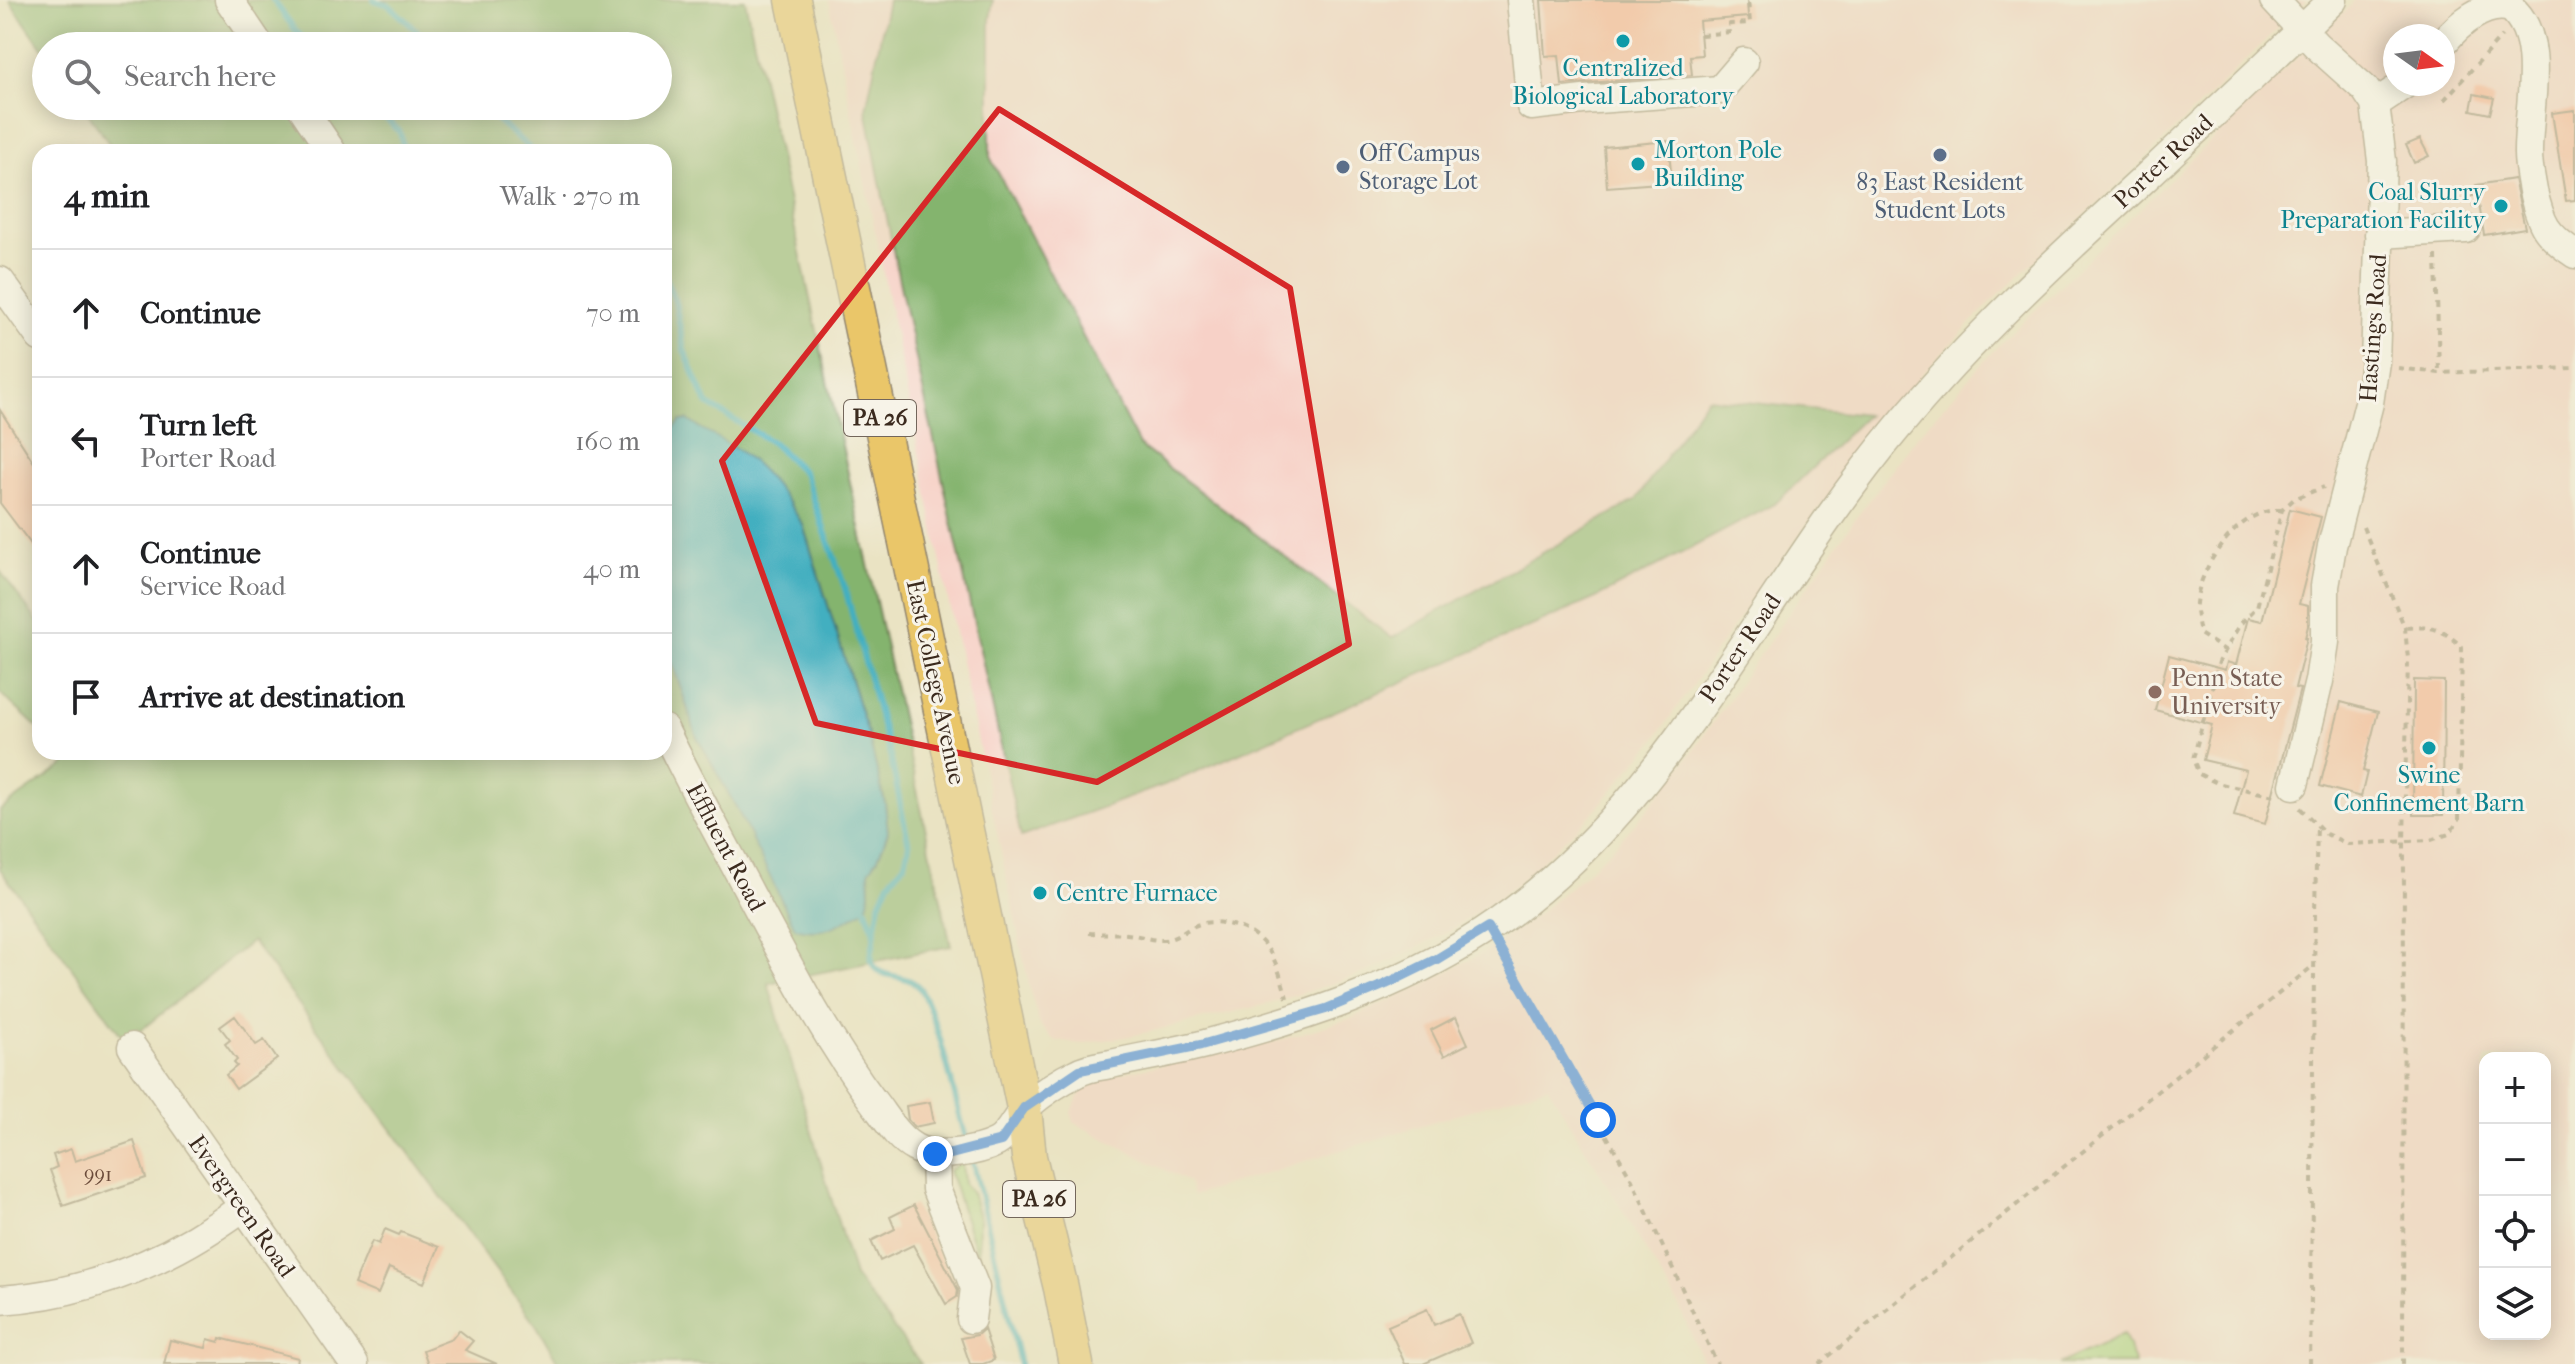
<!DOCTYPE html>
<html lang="en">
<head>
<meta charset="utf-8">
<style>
	body { margin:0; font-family:"IM FELL French Canon",serif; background:#f6f6f6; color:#202124 }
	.controls { position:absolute; right:24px; bottom:24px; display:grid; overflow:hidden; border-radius:16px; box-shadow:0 4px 20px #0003 }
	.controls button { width:72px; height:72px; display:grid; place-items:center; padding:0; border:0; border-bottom:2px solid #e0e0e0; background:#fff; color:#202124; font:40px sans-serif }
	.compass { position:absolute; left:2383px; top:24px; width:72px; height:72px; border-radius:50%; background:#fff; box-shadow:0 4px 20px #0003; rotate:104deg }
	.stop { position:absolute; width:24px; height:24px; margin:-18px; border:6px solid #1a73e8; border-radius:50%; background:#fff }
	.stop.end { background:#1a73e8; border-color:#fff; box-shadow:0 2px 8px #0008 }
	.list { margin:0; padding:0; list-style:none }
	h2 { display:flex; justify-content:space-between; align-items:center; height:104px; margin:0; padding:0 32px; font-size:34px }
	h2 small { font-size:26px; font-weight:400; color:#757577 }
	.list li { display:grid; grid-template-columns:52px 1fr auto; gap:24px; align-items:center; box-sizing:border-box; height:128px; padding:0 32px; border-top:2px solid #e0e0e0 }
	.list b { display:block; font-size:30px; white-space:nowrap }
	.list p { margin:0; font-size:26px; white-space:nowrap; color:#757577 }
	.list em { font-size:26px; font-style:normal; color:#757577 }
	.icon { flex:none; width:44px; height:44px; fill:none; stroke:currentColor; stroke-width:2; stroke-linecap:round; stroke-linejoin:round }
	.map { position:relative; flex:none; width:2575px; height:1364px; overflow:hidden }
	.search { position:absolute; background:#fff; box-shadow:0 4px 20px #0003; left:32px; top:32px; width:640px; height:88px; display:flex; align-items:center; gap:20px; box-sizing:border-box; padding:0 28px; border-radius:44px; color:#757577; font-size:30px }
	.panel { position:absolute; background:#fff; box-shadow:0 4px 20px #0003; left:32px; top:144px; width:640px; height:616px; border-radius:24px }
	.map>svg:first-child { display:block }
	.built { fill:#f7d1c7; fill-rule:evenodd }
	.green { fill:#a6d27f; stroke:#707e4e; stroke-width:2 }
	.forest { fill:#84b46e; stroke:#606f46; stroke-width:2 }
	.water { fill:#42afc0; stroke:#3e6c6f; stroke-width:2 }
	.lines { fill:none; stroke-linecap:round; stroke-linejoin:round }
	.stream { stroke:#42afc0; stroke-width:6 }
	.building { fill:#fcad8f }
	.minor-casing { stroke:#928670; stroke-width:31 }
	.major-casing { stroke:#928670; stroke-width:37 }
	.path { stroke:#928670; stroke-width:4; stroke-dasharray:6 6; stroke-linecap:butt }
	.minor { stroke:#fff; stroke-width:28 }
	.major { stroke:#eac669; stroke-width:34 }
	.route { stroke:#1a73e8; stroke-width:10 }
	.marked { fill:none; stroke:#d62828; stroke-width:6; stroke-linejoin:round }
	.culture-dot { fill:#0f9aa8; stroke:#f7f3e8; stroke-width:3 }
	.service-dot { fill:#5c6f8a; stroke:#f7f3e8; stroke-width:3 }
	.education-dot { fill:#8d6e63; stroke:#f7f3e8; stroke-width:3 }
	.labels { text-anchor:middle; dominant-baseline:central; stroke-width:6; stroke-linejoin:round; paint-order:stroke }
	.number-label { font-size:20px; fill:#6b4b3a }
	.shield { fill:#f7f3e8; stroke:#73665b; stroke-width:2 }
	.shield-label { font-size:22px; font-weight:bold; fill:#3b2a1e }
	.culture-label { font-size:24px; fill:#0d838f; stroke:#f7f3e8 }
	.service-label { font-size:24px; fill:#4e5e75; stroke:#f7f3e8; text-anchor:start }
	.street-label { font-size:24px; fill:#3b2a1e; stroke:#f7f3e8 }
	.education-label { font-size:24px; fill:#785e54; stroke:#f7f3e8; text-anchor:start }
</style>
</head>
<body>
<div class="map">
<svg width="2575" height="1364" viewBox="0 0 2575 1364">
	<rect width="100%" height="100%" fill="#f7f3e8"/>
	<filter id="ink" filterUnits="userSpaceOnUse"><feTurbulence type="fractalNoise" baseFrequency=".0125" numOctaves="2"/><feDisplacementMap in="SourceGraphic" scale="16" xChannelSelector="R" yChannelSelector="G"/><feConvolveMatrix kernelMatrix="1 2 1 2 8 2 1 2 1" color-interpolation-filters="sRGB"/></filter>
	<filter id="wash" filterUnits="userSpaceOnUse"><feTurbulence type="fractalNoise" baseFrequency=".006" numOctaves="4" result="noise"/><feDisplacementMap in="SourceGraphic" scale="32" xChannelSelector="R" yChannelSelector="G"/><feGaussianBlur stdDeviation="1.8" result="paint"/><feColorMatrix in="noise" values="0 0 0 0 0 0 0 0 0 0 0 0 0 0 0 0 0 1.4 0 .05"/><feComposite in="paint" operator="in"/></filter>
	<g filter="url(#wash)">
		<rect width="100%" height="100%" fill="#eae3c3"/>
		<path class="built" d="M829 0H2307L2117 186 1991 302 1924 372 1839 481 1741 615 1653 742 1591 815 1516 885 1450 931 1367 972 1272 1003 1126 1037 1080 1044 1053 1040 1040 1025 1031 994 947 594Z
			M2356 0H2575V1364H1704L1679 1306 1548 1086 1192 1196 1188 1182 1073 1122 1071 1112 1083 1088 1101 1077 1267 1044 1352 1018 1423 985 1484 952 1536 916 1579 879 1612 849 1644 814 1690 755 1850 526 1919 434 1995 349ZM2395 36H2443V84H2395ZM2485 1058H2545V1334H2485Z"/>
		<path class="green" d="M962 1162 964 1183 972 1193 979 1218 978 1258 949 1171Z
			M2123 1334 2135 1364H2059Z"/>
		<path class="forest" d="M9 0H745L951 946 768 983 854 1276 921 1364H559L537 1326 252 941 126 1042 0 869V810L71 760 63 752H664V652L674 668 697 737 736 807 870 893 869 871 878 858 888 832 885 803 868 734 814 562 699 428 687 420 681 421 664 437V152H115L83 106H658V46H46V53Z
			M888 0H993L990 20V157L1139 445 1392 638 1636 500 1707 398 1867 415 1775 504 1596 598 1175 781 1021 837 898 276 866 109Z
			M0 571 40 625V730L0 693Z"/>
		<path class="water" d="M688 420C705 432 725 441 742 453 768 473 786 497 803 525L868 734 885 803 888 832 878 858 869 871 870 893 866 909C841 923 824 937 795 928L736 807 697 737 674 668 664 652V437L681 421Z"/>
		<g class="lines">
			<path class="stream" d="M273 0 296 31 311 46
				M374 0 389 5 433 46
				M373 106 400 132 404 152
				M485 106 497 120 534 152
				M664 276 675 301 684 350 707 404 773 443 804 473 845 588 891 759 909 845 905 863 889 882 880 903 874 937
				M866 909C869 918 875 930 874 939 873 949 868 958 875 968 885 980 912 972 922 992 944 1036 953 1096 968 1145
				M972 1159 1020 1364"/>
		</g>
		<g id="blocks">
			<path class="building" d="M1541 0H1747L1748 17 1699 21 1702 55 1690 56 1692 75 1562 85 1559 55 1545 56Z
				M2474 94 2494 98 2490 114 2471 110Z
				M2575 110V200L2566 201 2552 113Z
				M2420 139 2429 156 2414 163 2406 145Z
				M1668 141 1672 182 1607 187 1604 147Z
				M2514 179 2525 228 2484 235 2476 185Z
				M0 410 40 472V556L0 503Z
				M2290 509 2321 517 2299 604 2308 606V626L2305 638H2307L2295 688 2300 689 2265 824 2234 816 2246 770 2203 760 2212 725 2155 710 2169 655 2225 670 2227 662 2236 665 2248 618 2262 621Z
				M2414 680 2444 681 2443 815H2413Z
				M2341 702 2378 712 2363 771 2367 772 2361 797 2320 786Z
				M235 1016 256 1045 264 1040 277 1059 236 1089 226 1075 237 1066 234 1063 237 1060 225 1044 230 1040 220 1027Z
				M1456 1017 1468 1044 1444 1056 1431 1030Z
				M930 1102 934 1123 914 1127 908 1120 906 1106Z
				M134 1141 146 1178 63 1206 50 1170 57 1167 53 1155 71 1149 75 1161Z
				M914 1205 958 1290 957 1297 946 1304 913 1245 880 1261 871 1241 895 1229 890 1217Z
				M385 1229 399 1235 401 1232 439 1247 424 1283 389 1268 378 1294 354 1284 372 1241 379 1244Z
				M1427 1309 1434 1325 1459 1314 1471 1343 1423 1364H1405L1388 1326Z
				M984 1329 994 1360 983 1364H970L961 1338 977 1335Z
				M459 1330 473 1341 465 1350 497 1364H428L423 1350 452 1339Z
				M220 1338 298 1358 297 1364H164L170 1340 206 1348 208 1339 219 1342Z"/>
		</g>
	</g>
	<g filter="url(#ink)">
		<use href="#blocks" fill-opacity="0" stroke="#928670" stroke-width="2"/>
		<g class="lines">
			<g class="minor-casing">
				<path id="minor" d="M229 0 260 46
					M1521 0 1531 106 1583 100 1720 90 1744 62
					M2274 0 2317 46 2365 89 2375 104 2382 161 2375 362 2369 403 2332 546 2325 586V642L2319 681 2294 785
					M2443 43C2458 25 2485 0 2511 8 2548 39 2527 111 2528 154 2528 166 2531 179 2533 191 2541 225 2546 235 2575 254
					M2375 104 2405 84
					M301 106 332 152
					M2379 234 2466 229
					M0 281 40 337
					M664 729C692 787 723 842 753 899 791 970 827 1040 875 1104 887 1120 898 1139 915 1148 935 1159 978 1152 997 1142 1010 1135 1016 1116 1027 1106 1041 1094 1060 1081 1077 1073 1087 1067 1100 1066 1111 1064 1142 1057 1174 1052 1205 1044 1301 1019 1397 988 1482 933 1670 810 1757 595 1898 427 1972 338 2056 260 2142 181 2206 121 2270 61 2333 0
					M132 1047 354 1364
					M935 1154 936 1189 975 1288 971 1319
					M0 1300C91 1294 170 1261 243 1207"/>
			</g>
			<g class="major-casing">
				<path id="major" d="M793 0 1010 1041 1024 1108 1029 1157 1061 1288 1076 1364"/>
			</g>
			<path class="path" d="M1701 35 1731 32 1730 24 1750 23 1748 0
				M2444 100 2502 36
				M2472 191 2474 208
				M2436 255 2439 373
				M2398 368 2439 373 2575 368
				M2363 527 2405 628 2408 659 2404 842 2403 1364
				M2226 651 2200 634C2199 625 2195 613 2196 603 2201 564 2239 507 2282 510
				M2274 796 2217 783 2199 774 2193 759 2219 662 2240 624 2257 607 2282 510 2294 499 2324 487
				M2300 808 2326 834 2348 844 2431 840 2449 834 2459 820 2462 647C2442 628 2432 626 2405 628
				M1089 933C1102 934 1115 933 1127 934 1140 935 1151 941 1164 940 1179 939 1189 925 1204 923 1215 921 1225 923 1235 926 1270 936 1278 966 1287 998
				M1499 948 1631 1178 1717 1364
				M1819 1364 2313 966
				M2310 1364C2313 1185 2312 1006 2317 826"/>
			<use href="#minor" class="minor"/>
			<use href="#major" class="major"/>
		</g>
	</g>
	<g class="lines" filter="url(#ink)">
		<path class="route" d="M935 1154H951L1001 1141 1024 1108 1080 1070 1201 1045 1326 1009 1386 984 1437 959 1488 928 1598 1120"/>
	</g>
	<path d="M0 0H2575V1364H0ZM999 109 1290 288 1349 644 1097 782 816 723 722 461Z" fill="#eae3c3" fill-opacity=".55" fill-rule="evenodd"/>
	<path class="marked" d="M999 109 1290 288 1349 644 1097 782 816 723 722 461Z"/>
	<g class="culture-dot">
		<circle cx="1623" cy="41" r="8"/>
		<circle cx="1638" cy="164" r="8"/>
		<circle cx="2501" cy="206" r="8"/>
		<circle cx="2429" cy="748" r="8"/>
		<circle cx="1040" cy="893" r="8"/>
	</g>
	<g class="service-dot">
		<circle cx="1940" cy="155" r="8"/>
		<circle cx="1343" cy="167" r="8"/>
	</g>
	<circle class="education-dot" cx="2155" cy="692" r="8"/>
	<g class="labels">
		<g class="number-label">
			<text x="98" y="1174">991</text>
		</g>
		<g class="shield">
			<rect x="844" y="400" width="72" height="36" rx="6"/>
			<rect x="1003" y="1181" width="72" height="36" rx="6"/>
		</g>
		<g class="shield-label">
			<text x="880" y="418">PA 26</text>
			<text x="1039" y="1199">PA 26</text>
		</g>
		<g class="culture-label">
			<text x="1623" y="68">Centralized<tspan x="1623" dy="28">Biological Laboratory</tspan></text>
			<text x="1654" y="150" text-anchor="start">Morton Pole<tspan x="1654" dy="28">Building</tspan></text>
			<text x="2485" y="192" text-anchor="end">Coal Slurry<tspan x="2485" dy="28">Preparation Facility</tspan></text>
			<text x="2429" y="775">Swine<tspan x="2429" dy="28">Confinement Barn</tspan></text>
			<text x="1056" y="893" text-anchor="start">Centre Furnace</text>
		</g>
		<g class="service-label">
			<text x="1359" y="153">Off Campus<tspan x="1359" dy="28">Storage Lot</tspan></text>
			<text x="1940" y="182" text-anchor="middle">83 East Resident<tspan x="1940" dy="28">Student Lots</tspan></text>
		</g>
		<g class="street-label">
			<text transform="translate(2163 161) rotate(-43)">Porter Road</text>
			<text transform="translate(2373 328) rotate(-86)">Hastings Road</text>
			<text transform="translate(1740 648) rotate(-56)">Porter Road</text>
			<text transform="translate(936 682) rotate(78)">East College Avenue</text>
			<text transform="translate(726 847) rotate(62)">Effluent Road</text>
			<text transform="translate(242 1206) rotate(55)">Evergreen Road</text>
		</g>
		<g class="education-label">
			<text x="2171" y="678">Penn State<tspan x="2171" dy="28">University</tspan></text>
		</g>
	</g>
</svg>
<div class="controls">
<button>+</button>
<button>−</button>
<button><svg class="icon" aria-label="locate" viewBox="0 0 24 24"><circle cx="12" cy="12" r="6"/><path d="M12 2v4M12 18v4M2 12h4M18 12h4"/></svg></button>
<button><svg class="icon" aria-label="layers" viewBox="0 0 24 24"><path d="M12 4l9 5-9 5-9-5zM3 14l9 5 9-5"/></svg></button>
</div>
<svg class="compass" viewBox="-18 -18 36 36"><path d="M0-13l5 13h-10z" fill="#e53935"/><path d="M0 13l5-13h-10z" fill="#757577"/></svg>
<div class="stop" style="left:1598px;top:1120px"></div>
<div class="stop end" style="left:935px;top:1154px"></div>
<div class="search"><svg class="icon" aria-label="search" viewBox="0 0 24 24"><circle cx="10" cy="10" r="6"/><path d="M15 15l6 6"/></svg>Search here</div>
<section class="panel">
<h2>4 min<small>Walk · 270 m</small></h2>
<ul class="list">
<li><svg class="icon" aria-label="ahead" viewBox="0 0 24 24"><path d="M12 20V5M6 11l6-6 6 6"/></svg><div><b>Continue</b></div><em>70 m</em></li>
<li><svg class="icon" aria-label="left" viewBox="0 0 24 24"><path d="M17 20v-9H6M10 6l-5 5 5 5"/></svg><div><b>Turn left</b><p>Porter Road</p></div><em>160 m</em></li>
<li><svg class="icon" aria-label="ahead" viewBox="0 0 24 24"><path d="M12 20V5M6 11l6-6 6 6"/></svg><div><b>Continue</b><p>Service Road</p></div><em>40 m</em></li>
<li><svg class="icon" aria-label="arrive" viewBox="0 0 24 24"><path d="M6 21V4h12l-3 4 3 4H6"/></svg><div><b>Arrive at destination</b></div></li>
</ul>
</section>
</div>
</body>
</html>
